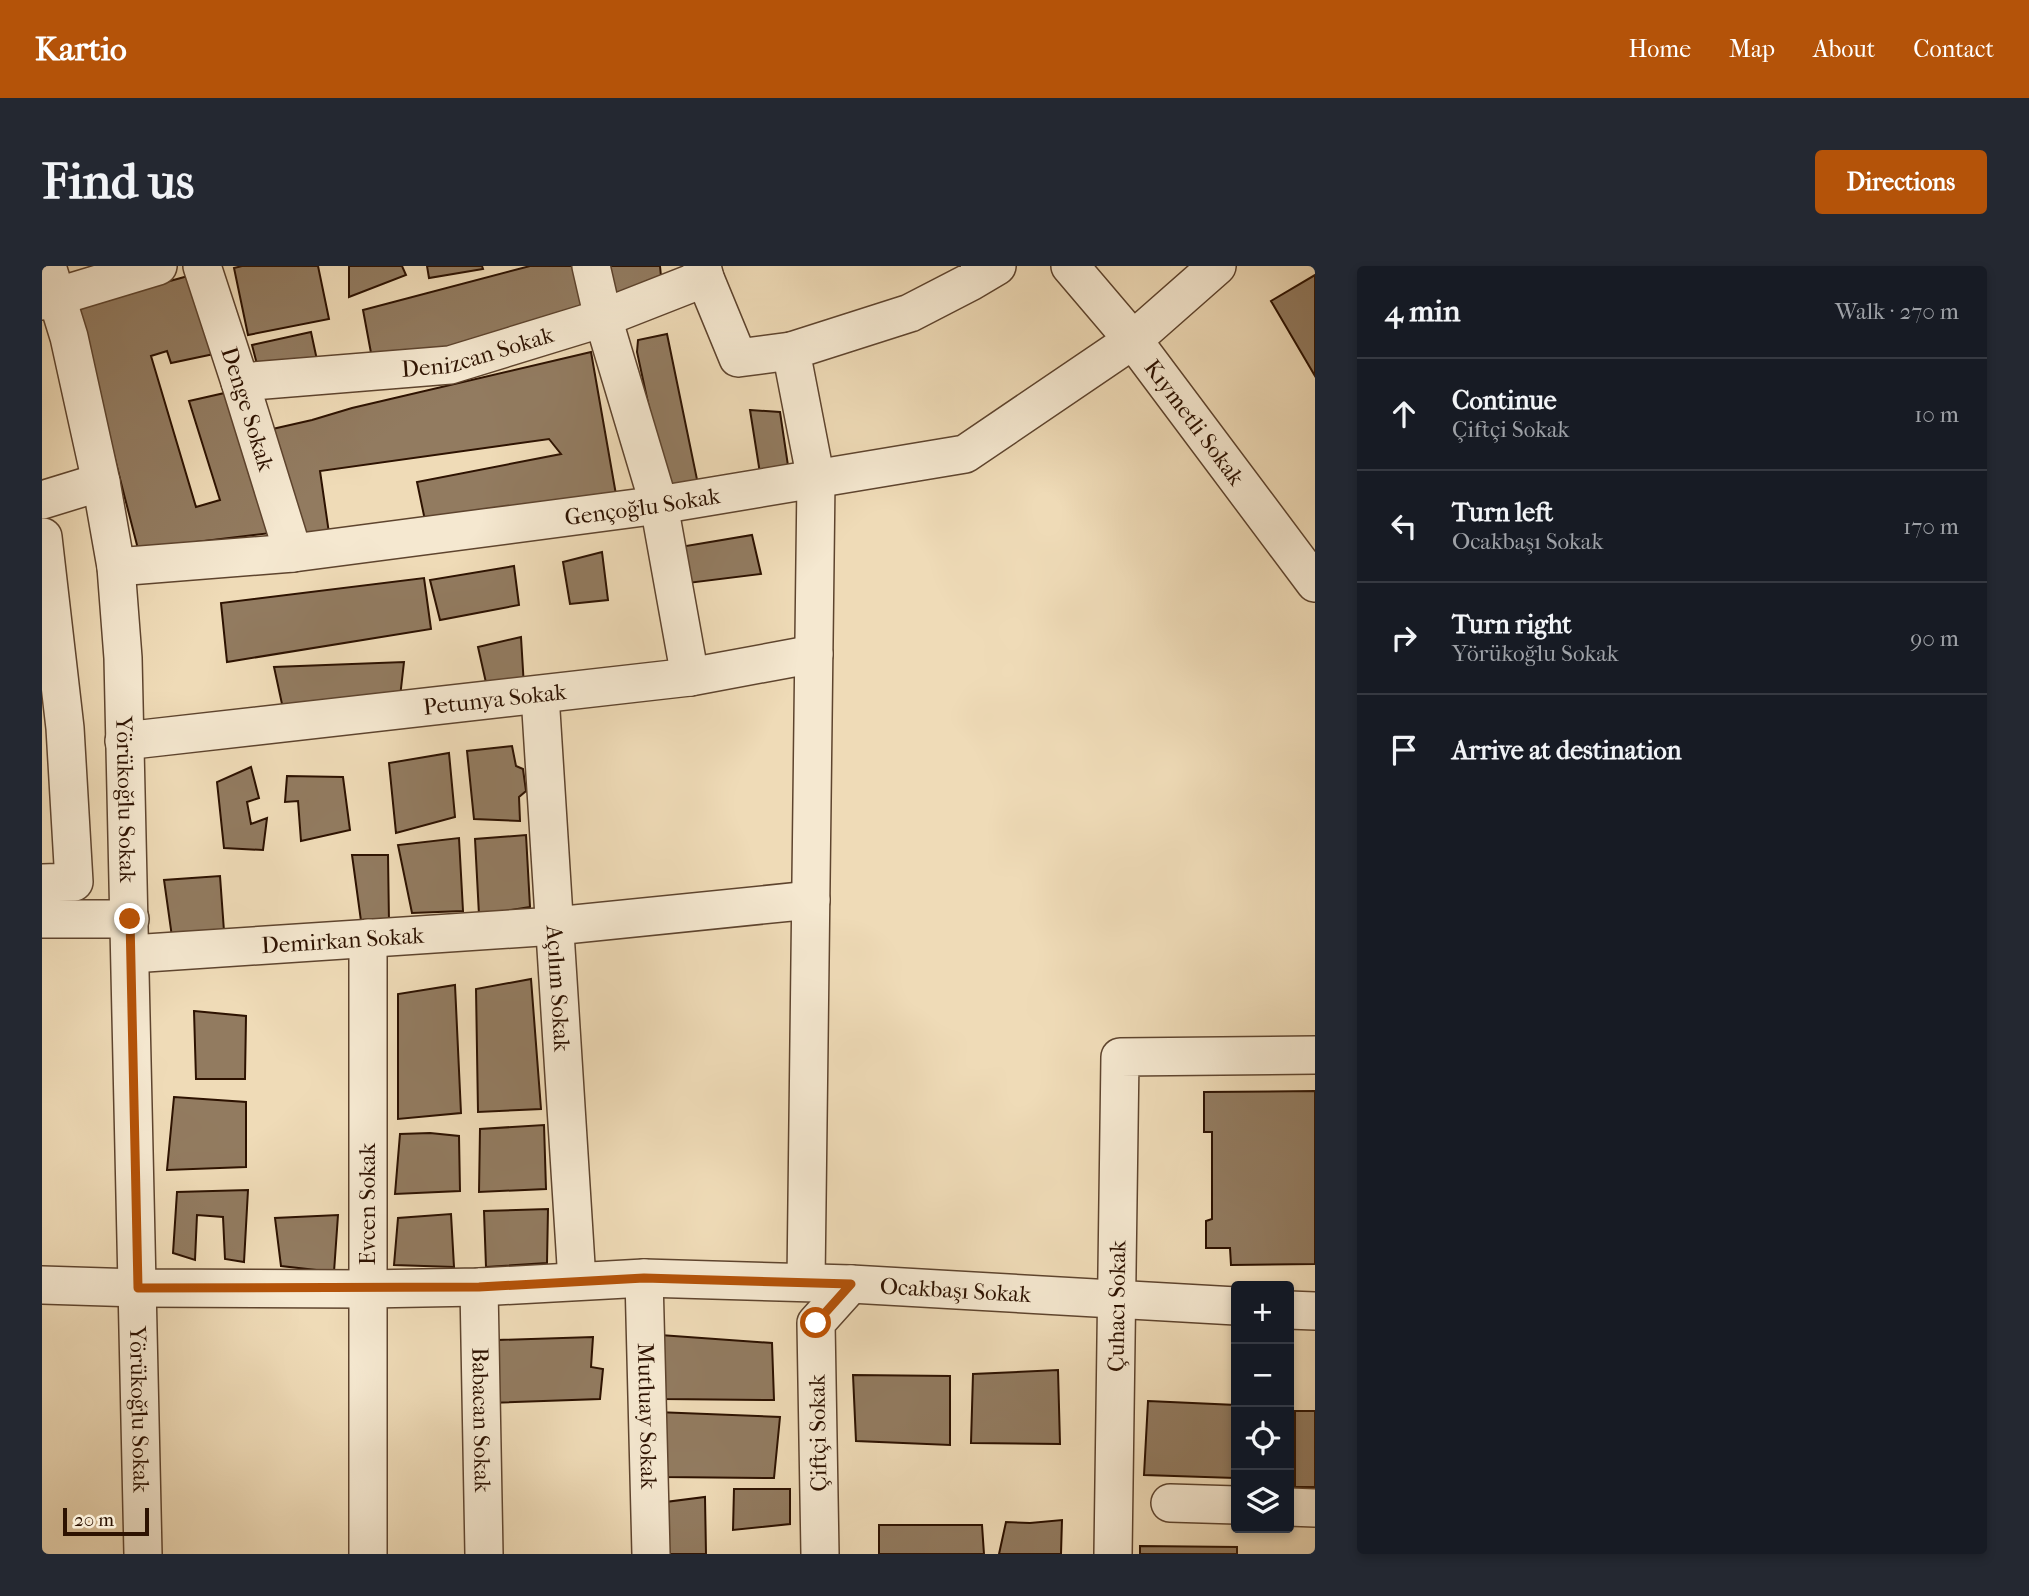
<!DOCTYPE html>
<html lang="en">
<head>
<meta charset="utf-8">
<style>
	body { margin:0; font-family:"IM FELL French Canon",serif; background:#242831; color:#f1f3f6 }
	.controls { position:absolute; right:21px; bottom:21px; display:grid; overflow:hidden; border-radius:7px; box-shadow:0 4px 10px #0003 }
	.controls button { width:63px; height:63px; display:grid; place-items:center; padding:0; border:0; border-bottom:2px solid #363941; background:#171b24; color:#f1f3f6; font:35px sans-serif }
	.scale { position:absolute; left:21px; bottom:18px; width:86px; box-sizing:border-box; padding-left:7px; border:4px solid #2d1201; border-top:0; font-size:19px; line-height:24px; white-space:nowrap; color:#2d1201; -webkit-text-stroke:5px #f5e8d0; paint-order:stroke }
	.stop { position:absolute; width:21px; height:21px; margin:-16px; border:5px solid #b45309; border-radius:50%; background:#fff }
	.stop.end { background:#b45309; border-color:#fff; box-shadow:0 2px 7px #0008 }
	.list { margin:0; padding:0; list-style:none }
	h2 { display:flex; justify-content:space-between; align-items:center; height:91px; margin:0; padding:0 28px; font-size:30px }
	h2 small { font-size:23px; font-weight:400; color:#9ea1a6 }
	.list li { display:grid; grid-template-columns:46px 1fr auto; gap:21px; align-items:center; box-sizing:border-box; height:112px; padding:0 28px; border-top:2px solid #363941 }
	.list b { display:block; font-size:26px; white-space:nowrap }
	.list p { margin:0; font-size:23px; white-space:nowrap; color:#9ea1a6 }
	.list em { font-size:23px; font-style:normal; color:#9ea1a6 }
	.icon { flex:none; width:38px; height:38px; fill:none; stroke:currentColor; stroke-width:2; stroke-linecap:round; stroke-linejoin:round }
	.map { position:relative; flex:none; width:1273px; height:1288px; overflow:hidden; border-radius:7px }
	header { display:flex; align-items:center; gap:42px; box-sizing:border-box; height:98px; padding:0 35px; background:#b45309; color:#fff }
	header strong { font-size:33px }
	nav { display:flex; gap:38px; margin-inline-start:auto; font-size:24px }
	.intro { display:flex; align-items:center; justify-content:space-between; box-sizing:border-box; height:168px; padding:0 42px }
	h1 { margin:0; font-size:49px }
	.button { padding:18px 32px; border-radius:7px; background:#b45309; color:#fff; font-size:24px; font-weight:700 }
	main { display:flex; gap:42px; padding:0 42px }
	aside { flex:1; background:#171b24; border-radius:7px; box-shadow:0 4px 10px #0003 }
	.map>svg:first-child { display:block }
	.building { fill:#927b60; stroke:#2d1201; stroke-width:2 }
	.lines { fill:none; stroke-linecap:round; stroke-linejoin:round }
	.minor-casing { stroke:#5e442e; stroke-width:40 }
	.minor { stroke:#f5e8d0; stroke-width:37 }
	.route { stroke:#b45309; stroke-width:9 }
	.labels { text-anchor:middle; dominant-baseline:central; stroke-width:5; stroke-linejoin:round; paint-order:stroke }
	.street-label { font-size:23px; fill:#2d1201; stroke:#f5e8d0 }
</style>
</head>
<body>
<header>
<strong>Kartio</strong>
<nav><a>Home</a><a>Map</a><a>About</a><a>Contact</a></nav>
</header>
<div class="intro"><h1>Find us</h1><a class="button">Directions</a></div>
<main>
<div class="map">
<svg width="1273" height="1288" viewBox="0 0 1273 1288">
	<rect width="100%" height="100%" fill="#efdbb7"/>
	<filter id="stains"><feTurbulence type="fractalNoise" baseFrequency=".00286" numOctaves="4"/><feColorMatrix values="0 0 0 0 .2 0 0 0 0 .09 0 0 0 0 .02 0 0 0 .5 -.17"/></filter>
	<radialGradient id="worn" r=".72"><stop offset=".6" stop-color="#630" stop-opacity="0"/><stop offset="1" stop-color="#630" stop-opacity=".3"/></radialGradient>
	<path class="building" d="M200 0H276L287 53 206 69 192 2Z
		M307 0H360L364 9 307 31Z
		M385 0H440L441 3 387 12Z
		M488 0H534L547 48 332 103 321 44Z
		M557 0H618L620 21 565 41Z
		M1273 9V110L1229 35Z
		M146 10 172 88 129 97 125 85 109 90 154 241 178 234 147 135 187 126 229 267 96 283 34 41Z
		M269 66 275 94 217 106 210 79Z
		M625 68 658 228 626 229 595 86 596 74Z
		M549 86 576 240 385 264 375 216 519 188 507 173 278 205 288 274 265 283 226 164 270 154 310 142Z
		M708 144 738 146 748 213 720 220Z
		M710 269 719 308 638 318 632 282Z
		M560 286 566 334 528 338 521 296Z
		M472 300 477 339 398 354 388 314Z
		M382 312 389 363 185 396 179 337Z
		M479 371 482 421 447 430 436 381Z
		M362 396 357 440 243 452 232 401Z
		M470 480 474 500 481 503 484 525 477 531 478 555 432 553 425 485Z
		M407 487 413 551 354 567 347 497Z
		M209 501 217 532 205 536 209 558 225 552 221 584 182 582 175 516Z
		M245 510 301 511 308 564 259 575 256 535 243 536Z
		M484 569 488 641 437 649 433 573Z
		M417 572 421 645 370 647 356 579Z
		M310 589H346L347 656 319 655Z
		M178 610 182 665 130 671 122 614Z
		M489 713 499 843 436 846 434 723Z
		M413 719 419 847 356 853V728Z
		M152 745 204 750 203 813H154Z
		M1273 825V998L1189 999 1188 982H1164V955L1170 953V866H1162V826Z
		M132 831 204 836V901L125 904Z
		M502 859 504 923 437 926 438 863Z
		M388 867 417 870 418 925 353 928 358 868Z
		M206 924 202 996 183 993 181 951 155 949 153 994 131 987 135 926Z
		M506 943 505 997 444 1001 442 945Z
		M409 948 412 1001 352 999 356 952Z
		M296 949 292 1006 239 1000 233 952Z
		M618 1069 730 1077 732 1134 621 1133Z
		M551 1071 549 1101 561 1103 558 1133 447 1137 456 1074Z
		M1016 1104 1018 1178 929 1177 931 1108Z
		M811 1109 908 1110V1179L814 1175Z
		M1106 1135 1194 1139 1193 1212 1102 1209Z
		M1253 1145H1273V1221H1253Z
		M614 1146 738 1151 732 1212 619 1211Z
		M692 1223H748V1258L691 1264Z
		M663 1231 664 1288H618L616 1237Z
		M1020 1254 1019 1288H957L964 1256 988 1257Z
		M837 1259H940L942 1288H837Z
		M1098 1280 1195 1281V1288H1098Z"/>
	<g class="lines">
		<g class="minor-casing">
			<g id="minor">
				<path id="s1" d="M5 0 27 71 59 216 74 301 81 392 101 1288"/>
				<path id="s2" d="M160 0 198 116 251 287"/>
				<path d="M660 0 663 12 696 92 749 85"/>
				<path id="s3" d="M1028 0 1091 74 1273 317"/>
				<path d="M0 35 116 0"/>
				<path id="s4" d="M198 116 408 99 561 52 663 12"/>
				<path d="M0 234 59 216"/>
				<path d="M0 271H1L23 462 32 616 0 617"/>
				<path id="s5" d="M74 301 251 287 617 239 923 188 1091 74 1175 0"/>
				<path d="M648 411 772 388"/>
				<path id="s6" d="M498 429 535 1015"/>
				<path id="s7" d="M82 475 648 411 617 239 561 52 549 0"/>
				<path d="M0 653H88"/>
				<path d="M326 672V1288"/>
				<path id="s8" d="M89 688 513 660 769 634"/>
				<path id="s9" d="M602 1012 609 1288"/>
				<path d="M764 1016 774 214 749 85 868 47 928 16 955 0"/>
				<path id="s10" d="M0 1019 96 1022 325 1023 437 1021 602 1012 809 1018 1194 1040"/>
				<path id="s11" d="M437 1021 442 1288"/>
				<path d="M1247 1044 1273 1045"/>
				<path d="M1128 1237 1194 1239"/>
				<path d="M1247 1241 1273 1242"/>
				<path d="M778 1288 774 1057 809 1018"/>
				<path id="s12" d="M1071 1288 1078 791 1273 789"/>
			</g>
		</g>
		<use href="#minor" class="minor"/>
	</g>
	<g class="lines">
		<path class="route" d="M88 653 96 1022 437 1021 602 1012 809 1018 774 1057"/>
	</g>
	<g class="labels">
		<g class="street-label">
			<text stroke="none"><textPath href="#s4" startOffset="240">Denizcan Sokak</textPath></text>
			<text stroke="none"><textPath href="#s2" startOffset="150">Denge Sokak</textPath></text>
			<text stroke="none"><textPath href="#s3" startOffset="200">Kıymetli Sokak</textPath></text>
			<text stroke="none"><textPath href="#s5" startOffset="530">Gençoğlu Sokak</textPath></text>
			<text stroke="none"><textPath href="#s7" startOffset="373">Petunya Sokak</textPath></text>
			<text stroke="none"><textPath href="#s1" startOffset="542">Yörükoğlu Sokak</textPath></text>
			<text stroke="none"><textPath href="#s8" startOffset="212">Demirkan Sokak</textPath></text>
			<text stroke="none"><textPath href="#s6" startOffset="294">Açılım Sokak</textPath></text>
			<text transform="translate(325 938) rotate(-90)">Evcen Sokak</text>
			<text stroke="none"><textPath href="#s10" startOffset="914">Ocakbaşı Sokak</textPath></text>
			<text stroke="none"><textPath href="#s12" startOffset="248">Çuhacı Sokak</textPath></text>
			<text stroke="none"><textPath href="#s1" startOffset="1152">Yörükoğlu Sokak</textPath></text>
			<text stroke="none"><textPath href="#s9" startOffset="138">Mutluay Sokak</textPath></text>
			<text stroke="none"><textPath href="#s11" startOffset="133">Babacan Sokak</textPath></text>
			<text transform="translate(776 1167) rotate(-91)">Çiftçi Sokak</text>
		</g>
	</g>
	<rect width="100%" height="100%" filter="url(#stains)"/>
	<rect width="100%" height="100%" fill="url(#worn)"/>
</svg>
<div class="controls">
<button>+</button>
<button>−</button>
<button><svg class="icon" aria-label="locate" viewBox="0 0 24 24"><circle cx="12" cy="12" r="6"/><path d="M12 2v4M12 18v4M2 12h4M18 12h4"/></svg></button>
<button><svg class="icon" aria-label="layers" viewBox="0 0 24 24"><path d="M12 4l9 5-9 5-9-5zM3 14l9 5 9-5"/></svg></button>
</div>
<div class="scale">20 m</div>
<div class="stop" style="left:774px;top:1057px"></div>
<div class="stop end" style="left:88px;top:653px"></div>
</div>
<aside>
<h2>4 min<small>Walk · 270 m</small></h2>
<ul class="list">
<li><svg class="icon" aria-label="ahead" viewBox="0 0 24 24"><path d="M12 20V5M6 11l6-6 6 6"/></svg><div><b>Continue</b><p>Çiftçi Sokak</p></div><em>10 m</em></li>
<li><svg class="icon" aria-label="left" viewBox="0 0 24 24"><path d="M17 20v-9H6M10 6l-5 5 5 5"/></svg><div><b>Turn left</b><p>Ocakbaşı Sokak</p></div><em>170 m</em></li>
<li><svg class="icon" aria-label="right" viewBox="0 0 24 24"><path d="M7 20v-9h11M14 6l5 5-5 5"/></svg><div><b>Turn right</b><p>Yörükoğlu Sokak</p></div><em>90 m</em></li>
<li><svg class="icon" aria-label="arrive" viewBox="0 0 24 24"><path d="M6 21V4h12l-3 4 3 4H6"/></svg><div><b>Arrive at destination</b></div></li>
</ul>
</aside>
</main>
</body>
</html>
